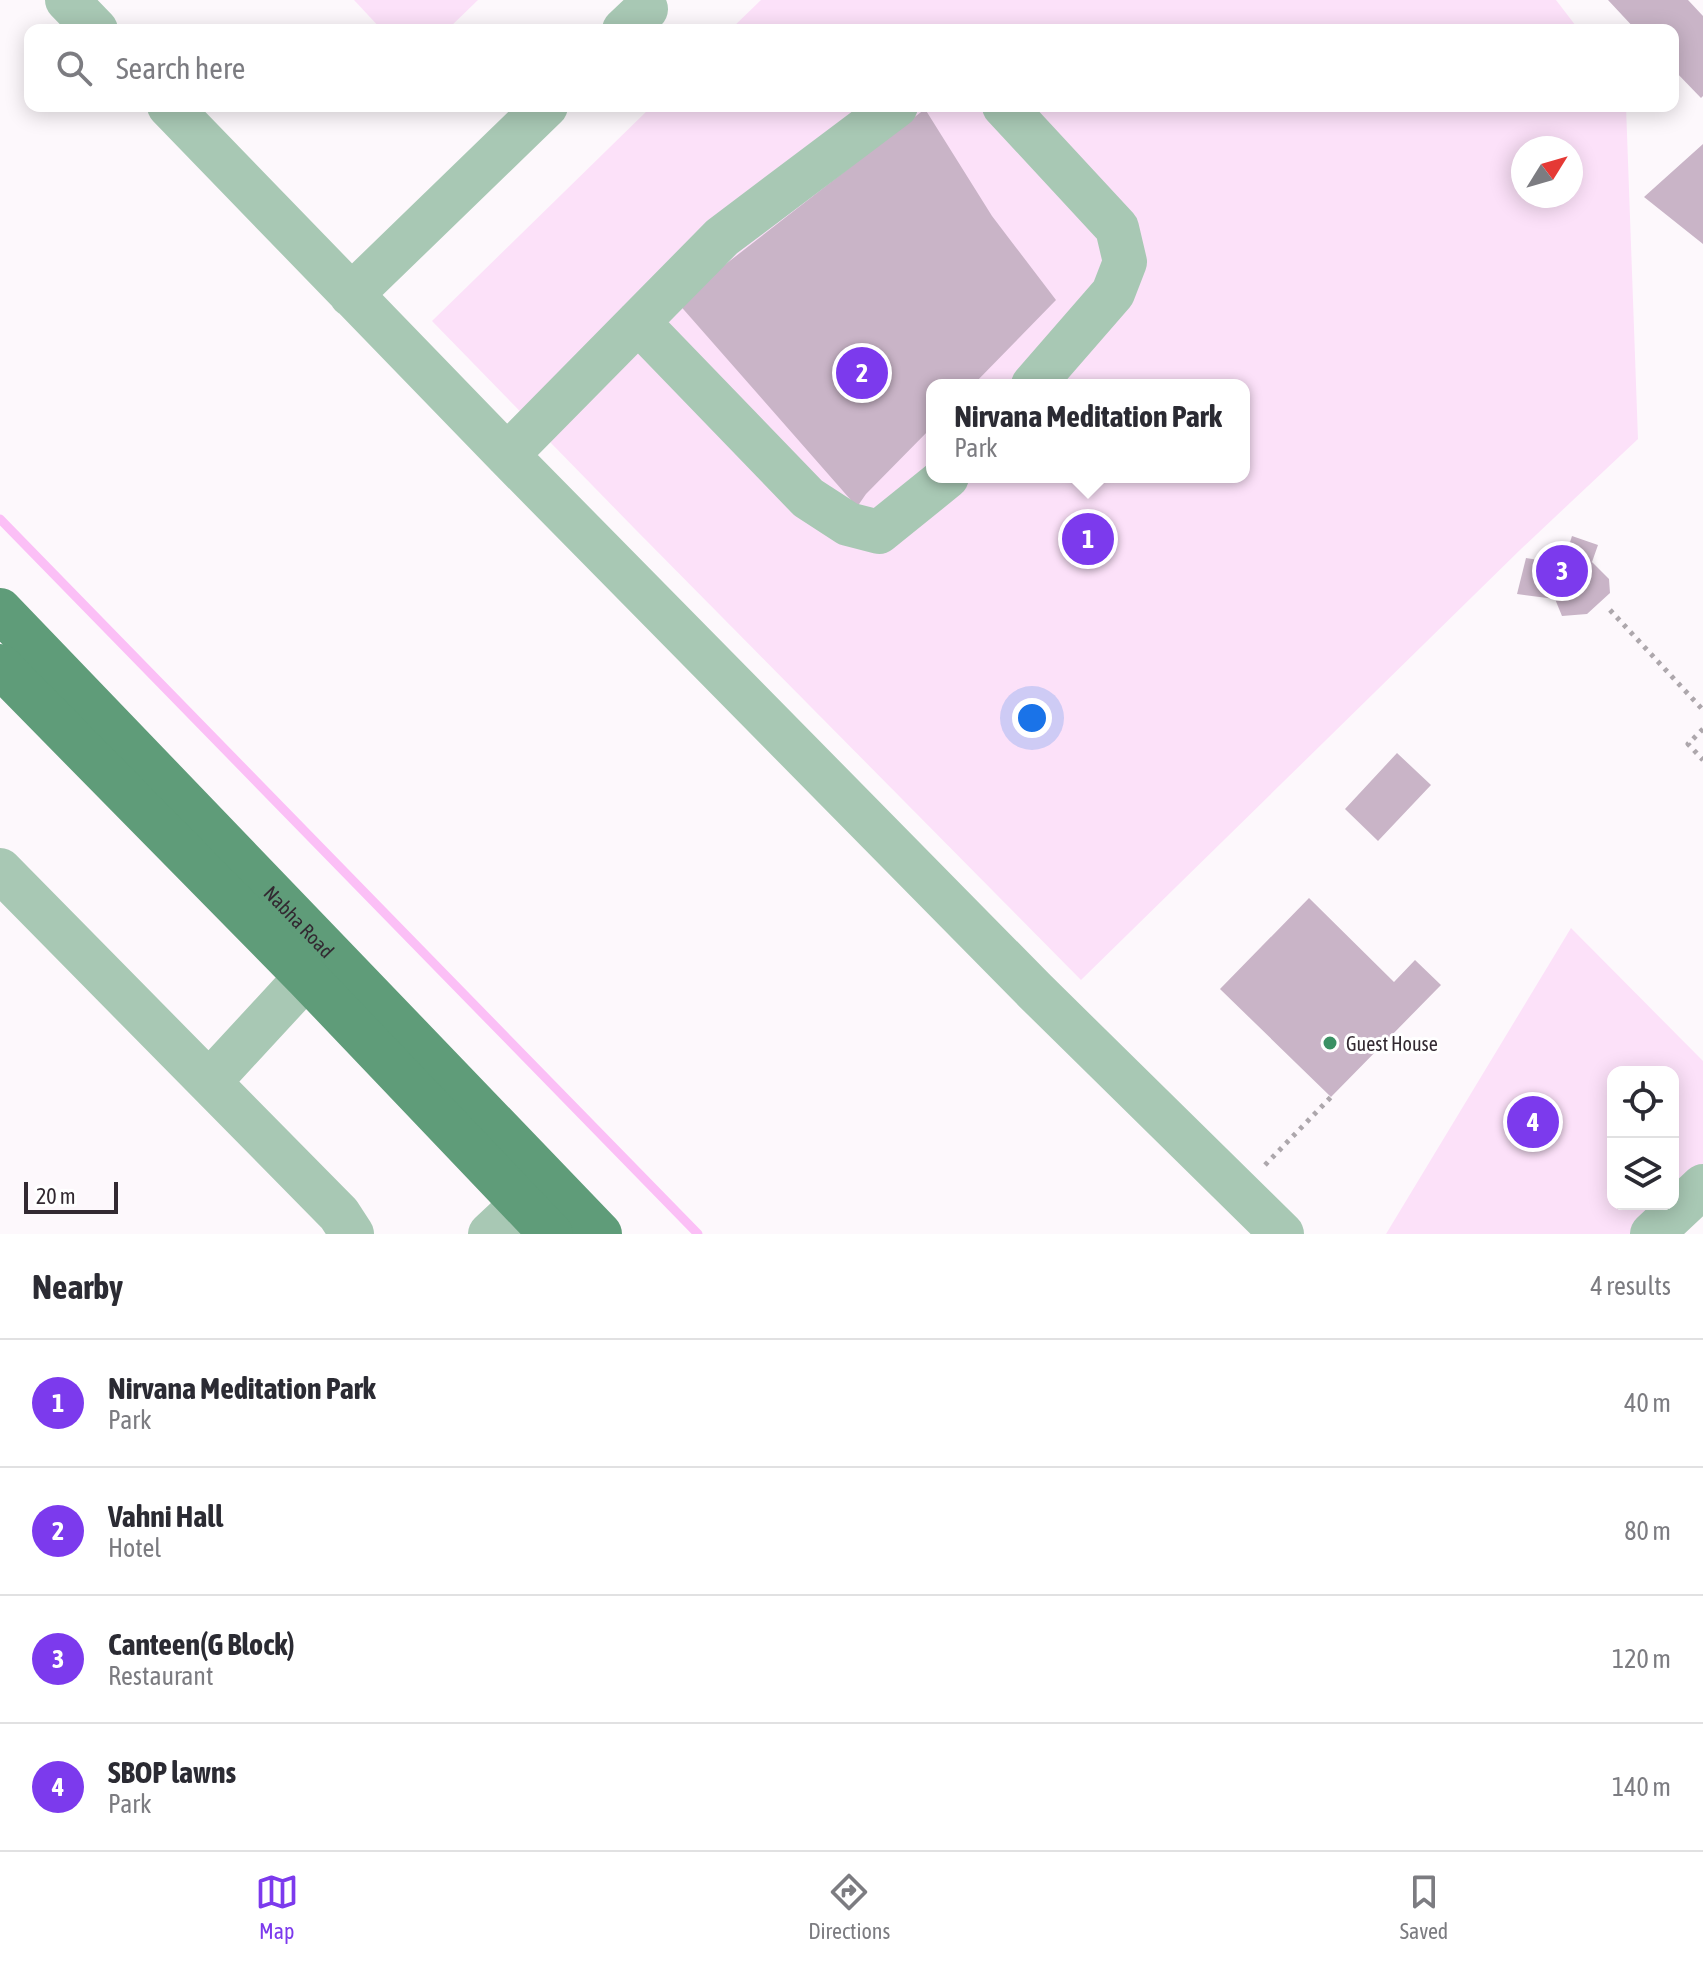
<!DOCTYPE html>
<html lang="en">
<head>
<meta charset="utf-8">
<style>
	body { margin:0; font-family:"Asap Condensed",sans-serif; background:#f2f2f3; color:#2b2b33 }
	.controls { position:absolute; right:24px; bottom:24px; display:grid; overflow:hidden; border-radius:16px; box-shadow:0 4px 20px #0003 }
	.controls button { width:72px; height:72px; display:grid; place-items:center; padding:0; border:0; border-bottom:2px solid #e1e1e2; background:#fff; color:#2b2b33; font:40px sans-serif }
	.compass { position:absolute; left:1511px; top:136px; width:72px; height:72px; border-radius:50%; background:#fff; box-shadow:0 4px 20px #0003; rotate:53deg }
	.scale { position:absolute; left:24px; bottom:20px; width:94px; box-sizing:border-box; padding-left:8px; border:4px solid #322931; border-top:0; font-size:22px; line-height:28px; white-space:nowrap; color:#322931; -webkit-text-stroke:6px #fff; paint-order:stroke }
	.you { position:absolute; left:1032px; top:718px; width:28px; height:28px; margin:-20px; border:6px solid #fff; border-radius:50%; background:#1a73e8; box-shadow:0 0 0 12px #1a73e833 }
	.badge { display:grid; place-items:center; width:52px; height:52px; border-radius:50%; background:#7c3aed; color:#fff; font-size:26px; font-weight:700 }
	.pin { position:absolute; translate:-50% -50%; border:4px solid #fff; box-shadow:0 2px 8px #0006 }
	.popup { position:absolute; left:926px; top:379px; width:324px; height:104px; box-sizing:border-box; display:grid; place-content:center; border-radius:16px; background:#fff; filter:drop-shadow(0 2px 6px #0005); font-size:26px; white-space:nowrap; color:#7c7c81 }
	.popup b { font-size:30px; color:#2b2b33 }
	.popup::after { content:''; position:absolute; left:50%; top:100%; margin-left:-16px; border:16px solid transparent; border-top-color:#fff }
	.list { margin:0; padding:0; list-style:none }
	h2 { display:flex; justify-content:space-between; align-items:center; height:104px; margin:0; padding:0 32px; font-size:34px }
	h2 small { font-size:26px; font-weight:400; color:#7c7c81 }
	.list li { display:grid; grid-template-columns:52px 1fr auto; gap:24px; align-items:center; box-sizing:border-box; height:128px; padding:0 32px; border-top:2px solid #e1e1e2 }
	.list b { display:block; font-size:30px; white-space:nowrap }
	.list p { margin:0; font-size:26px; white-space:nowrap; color:#7c7c81 }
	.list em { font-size:26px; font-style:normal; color:#7c7c81 }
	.icon { flex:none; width:44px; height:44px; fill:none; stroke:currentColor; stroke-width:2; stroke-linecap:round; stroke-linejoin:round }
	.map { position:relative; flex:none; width:1703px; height:1234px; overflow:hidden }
	.search { position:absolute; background:#fff; box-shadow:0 4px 20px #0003; left:24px; right:24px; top:24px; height:88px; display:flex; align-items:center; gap:20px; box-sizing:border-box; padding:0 28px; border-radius:16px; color:#7c7c81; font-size:30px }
	.sheet { height:616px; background:#fff }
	nav { display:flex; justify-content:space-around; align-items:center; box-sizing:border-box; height:112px; border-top:2px solid #e1e1e2; background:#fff; font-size:22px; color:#7c7c81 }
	nav a { display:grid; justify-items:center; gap:4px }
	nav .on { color:#7c3aed }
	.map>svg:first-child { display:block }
	.green { fill:#fce1f9; fill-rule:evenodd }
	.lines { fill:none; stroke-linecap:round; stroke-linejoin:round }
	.stream { stroke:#fbbff6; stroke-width:9 }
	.building { fill:#c9b4c7 }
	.path { stroke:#ada7ac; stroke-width:5; stroke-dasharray:4 6; stroke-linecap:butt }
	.minor { stroke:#a8c8b4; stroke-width:44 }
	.major { stroke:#5f9c79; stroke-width:44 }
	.poi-dot { fill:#3a9064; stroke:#fff; stroke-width:3 }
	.labels { text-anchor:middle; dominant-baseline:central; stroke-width:6; stroke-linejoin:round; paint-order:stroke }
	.street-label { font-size:20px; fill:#322931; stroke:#fff }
	.poi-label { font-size:20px; fill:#322931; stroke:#fff; text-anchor:start }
</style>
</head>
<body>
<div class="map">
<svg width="1703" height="1234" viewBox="0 0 1703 1234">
	<rect width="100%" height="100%" fill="#fdf8fc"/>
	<path class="green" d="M354 0H478L447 30H382Z
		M761 0H1556L1579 30H730Z
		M652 106H1626L1638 439 1521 549 1081 980 634 528 432 321ZM1523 148H1571V196H1523ZM932 385H1244V477H932Z
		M1571 928 1703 1061V1173L1673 1202V1072H1613V1204H1671L1640 1234H1386Z"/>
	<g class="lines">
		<path class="stream" d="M0 519 698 1234"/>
	</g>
	<path class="building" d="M1608 0H1688L1703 16V96L1701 98 1673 69V30H1636Z
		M925 109 992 216 1056 300 973 385H932V427L866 494 857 507 677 302Z
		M1703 144V244L1644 197Z
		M1572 536 1598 545 1592 562 1609 579 1610 593 1587 614 1562 616 1555 599 1517 594 1526 558 1563 564Z
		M1397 753 1431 785 1378 841 1345 809Z
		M1309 898 1394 982 1415 960 1441 985 1331 1097 1220 989Z"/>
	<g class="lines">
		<path class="path" d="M1610 610 1703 710
			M1703 729 1688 744 1703 760
			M1265 1165 1331 1097"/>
		<path class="minor" d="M67 0 96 30
			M624 30 646 9
			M169 106 507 455 1035 991 1282 1234
			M1004 106 1117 228 1125 262 1113 293 1033 385
			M351 295 546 106
			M638 322 808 498 848 524 879 532 947 477
			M507 455 722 237 896 106
			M0 870 339 1214 352 1234
			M210 1081 306 977
			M490 1234 522 1204
			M1652 1234 1703 1186"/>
		<g class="major">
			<path id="s1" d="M0 610 600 1234"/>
			<path d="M0 666 306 977 551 1234"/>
		</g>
	</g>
	<circle class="poi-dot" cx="1330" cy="1043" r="8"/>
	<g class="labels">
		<g class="street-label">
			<text stroke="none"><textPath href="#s1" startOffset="432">Nabha Road</textPath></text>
		</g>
		<g class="poi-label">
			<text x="1346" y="1043">Guest House</text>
		</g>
	</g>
</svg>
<div class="controls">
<button><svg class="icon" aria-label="locate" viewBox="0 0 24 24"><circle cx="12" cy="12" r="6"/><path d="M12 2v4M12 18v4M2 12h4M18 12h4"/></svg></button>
<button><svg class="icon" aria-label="layers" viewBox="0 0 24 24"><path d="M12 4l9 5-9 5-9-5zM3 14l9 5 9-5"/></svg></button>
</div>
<svg class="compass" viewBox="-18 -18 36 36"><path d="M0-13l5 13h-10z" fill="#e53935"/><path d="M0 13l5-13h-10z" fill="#7c7c81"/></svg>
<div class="scale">20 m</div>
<div class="you"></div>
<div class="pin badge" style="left:1088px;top:539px">1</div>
<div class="popup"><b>Nirvana Meditation Park</b>Park</div>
<div class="pin badge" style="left:862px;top:373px">2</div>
<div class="pin badge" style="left:1562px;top:571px">3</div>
<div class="pin badge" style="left:1533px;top:1122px">4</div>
<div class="search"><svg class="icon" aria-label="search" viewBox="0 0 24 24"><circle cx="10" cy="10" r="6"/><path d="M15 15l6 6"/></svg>Search here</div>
</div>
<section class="sheet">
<h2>Nearby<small>4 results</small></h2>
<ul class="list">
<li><span class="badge">1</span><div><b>Nirvana Meditation Park</b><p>Park</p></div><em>40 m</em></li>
<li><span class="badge">2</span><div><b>Vahni Hall</b><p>Hotel</p></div><em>80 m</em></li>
<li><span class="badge">3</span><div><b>Canteen(G Block)</b><p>Restaurant</p></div><em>120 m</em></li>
<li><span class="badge">4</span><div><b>SBOP lawns</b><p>Park</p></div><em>140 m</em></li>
</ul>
</section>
<nav>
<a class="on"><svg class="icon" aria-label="map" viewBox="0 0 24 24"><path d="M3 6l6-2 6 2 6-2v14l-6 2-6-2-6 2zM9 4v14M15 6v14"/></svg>Map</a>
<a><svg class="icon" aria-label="directions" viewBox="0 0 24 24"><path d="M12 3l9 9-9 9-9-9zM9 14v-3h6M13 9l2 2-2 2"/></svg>Directions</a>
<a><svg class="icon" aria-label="saved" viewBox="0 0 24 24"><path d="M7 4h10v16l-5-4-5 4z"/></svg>Saved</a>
</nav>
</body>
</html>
